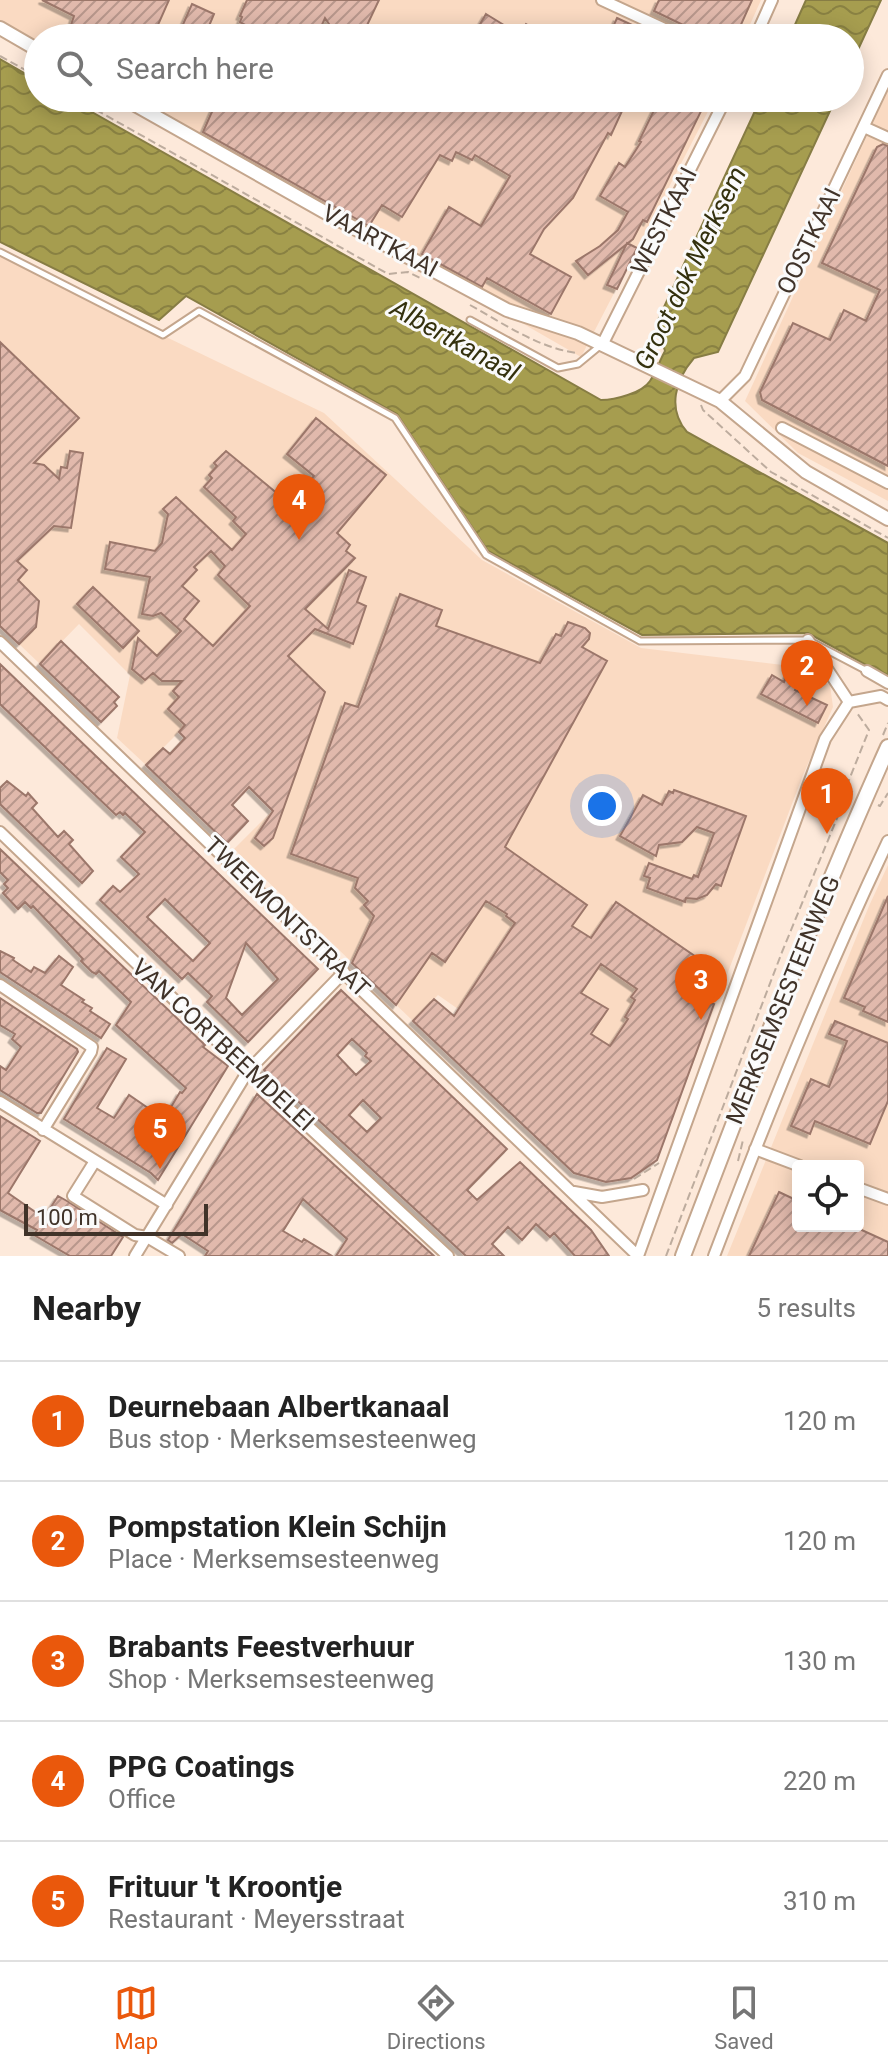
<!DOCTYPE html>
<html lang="en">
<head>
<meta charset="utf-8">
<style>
	body { margin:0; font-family:Roboto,sans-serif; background:#f6f6f6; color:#222 }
	.controls { position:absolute; right:24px; bottom:24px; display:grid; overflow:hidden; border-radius:8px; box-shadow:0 4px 20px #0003 }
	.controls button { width:72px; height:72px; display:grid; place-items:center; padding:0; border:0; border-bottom:2px solid #e0e0e0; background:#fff; color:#222; font:40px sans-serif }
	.scale { position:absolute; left:24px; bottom:20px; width:184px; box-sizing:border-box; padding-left:8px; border:4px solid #403329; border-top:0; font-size:22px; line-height:28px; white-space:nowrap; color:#403329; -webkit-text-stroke:6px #fafafa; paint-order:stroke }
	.you { position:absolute; left:602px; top:806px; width:28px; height:28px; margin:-20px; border:6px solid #fff; border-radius:50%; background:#1a73e8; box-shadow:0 0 0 12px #1a73e833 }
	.badge { display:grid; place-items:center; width:52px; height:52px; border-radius:50%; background:#ea580c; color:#fff; font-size:26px; font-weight:700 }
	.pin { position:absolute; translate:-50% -66px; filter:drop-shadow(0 2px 4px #0008) }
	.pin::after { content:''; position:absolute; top:42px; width:28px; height:24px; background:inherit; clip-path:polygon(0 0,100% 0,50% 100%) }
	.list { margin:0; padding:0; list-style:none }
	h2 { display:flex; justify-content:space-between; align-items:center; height:104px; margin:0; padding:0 32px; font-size:34px }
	h2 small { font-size:26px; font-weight:400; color:#767676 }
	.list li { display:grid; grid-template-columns:52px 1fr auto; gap:24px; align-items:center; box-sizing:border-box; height:120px; padding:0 32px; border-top:2px solid #e0e0e0 }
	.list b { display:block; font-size:30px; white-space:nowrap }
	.list p { margin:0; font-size:26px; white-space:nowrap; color:#767676 }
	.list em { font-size:26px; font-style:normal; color:#767676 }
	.icon { flex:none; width:44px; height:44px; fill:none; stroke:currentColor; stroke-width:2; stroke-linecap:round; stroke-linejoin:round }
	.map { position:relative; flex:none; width:888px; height:1256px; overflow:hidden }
	.search { position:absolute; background:#fff; box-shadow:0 4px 20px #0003; left:24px; right:24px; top:24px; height:88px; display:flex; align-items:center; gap:20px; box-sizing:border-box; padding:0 28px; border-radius:44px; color:#767676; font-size:30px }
	.sheet { height:704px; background:#fff }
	nav { display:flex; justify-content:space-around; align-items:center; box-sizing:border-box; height:112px; border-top:2px solid #e0e0e0; background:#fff; font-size:22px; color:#767676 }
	nav a { display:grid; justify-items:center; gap:4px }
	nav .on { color:#ea580c }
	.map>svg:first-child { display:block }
	.built { fill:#fadac2; fill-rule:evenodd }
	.water { fill:url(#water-waves); stroke:#877d44; stroke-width:2 }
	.building { fill:url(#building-hatch); stroke:#9c776b; stroke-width:2; fill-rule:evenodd; filter:url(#shadow) }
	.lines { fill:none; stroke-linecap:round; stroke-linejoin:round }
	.service-casing { stroke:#c4a68d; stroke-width:9 }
	.minor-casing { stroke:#c4a68d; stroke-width:14 }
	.tertiary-casing { stroke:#c4a68d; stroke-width:16 }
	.secondary-casing { stroke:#c4a68d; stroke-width:18 }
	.path { stroke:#bdac9e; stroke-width:2; stroke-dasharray:8 4; stroke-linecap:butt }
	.service { stroke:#fff; stroke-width:5 }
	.minor { stroke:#fff; stroke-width:10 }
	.tertiary { stroke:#fff; stroke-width:12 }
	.secondary { stroke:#fff; stroke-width:14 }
	.labels { text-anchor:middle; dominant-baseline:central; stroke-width:6; stroke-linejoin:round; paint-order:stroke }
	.street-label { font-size:24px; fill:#403329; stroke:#fafafa }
	.water-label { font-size:26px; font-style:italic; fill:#34310e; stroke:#fafafa }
</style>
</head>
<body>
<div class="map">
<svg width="888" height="1256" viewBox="0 0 888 1256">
	<defs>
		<pattern id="water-waves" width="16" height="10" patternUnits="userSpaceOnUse" patternTransform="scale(2)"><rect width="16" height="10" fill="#a69d4f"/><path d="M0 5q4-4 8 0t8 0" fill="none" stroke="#898142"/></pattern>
		<pattern id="building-hatch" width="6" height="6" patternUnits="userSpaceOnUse" patternTransform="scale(2)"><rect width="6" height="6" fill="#e1b9ac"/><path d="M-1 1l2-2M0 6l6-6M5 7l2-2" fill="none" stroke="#b8978c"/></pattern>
		<filter id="shadow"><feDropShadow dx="-3.5" dy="3.5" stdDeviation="0" flood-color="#0004"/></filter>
	</defs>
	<rect width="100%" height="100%" fill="#fde9da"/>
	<path class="built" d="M0 0H761L744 38H38V45L0 22Z
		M888 90V501L798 453 745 401Z
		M132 98H715L581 357Z
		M0 257 324 413 482 560 641 648 791 666 830 685 833 707 803 775 682 1093 481 1025 438 995 413 1021 234 849 273 810 185 726 146 765 117 738 130 675 79 624 40 664 19 644 35 627 40 601 0 563Z
		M888 865V1256H727L869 906ZM798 1166H858V1226H798Z"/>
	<path class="water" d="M806 0H881L850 67V38H789Z
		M0 59 38 81V98H67L601 400C615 400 642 393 650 381 656 372 660 360 665 351L657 322 761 98H836L718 352 694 358C675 380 667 409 687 432L888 543V677L808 633 642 635 488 551 397 414 186 296 159 320 0 242Z"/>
	<path class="building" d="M42 0H169L154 34 142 28 137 38H100L71 25 74 16Z
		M247 0H379L361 38H346L335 33 325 18 316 38H244L249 27 240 22 242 17 240 16Z
		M659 0H752L735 38H698L700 33 654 11Z
		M192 4 214 14 204 38H177Z
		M486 14 520 35 526 24 551 38H472Z
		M617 18 660 38H608Z
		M218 98H557L582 110 588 98H628L611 135 608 133 573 198 544 229 530 254 571 277 551 314 487 278 482 287 422 254 449 207 481 226 510 176 475 155 472 160 456 152 452 161 440 155 402 217 382 205 369 226 203 132Z
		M660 98H701L706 101 647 222 643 220 633 239 588 275 576 261 600 246 618 230 628 212 600 196 619 163 625 167 641 142 639 141Z
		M883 144 888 146V466L762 400 760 392 793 323 830 340 844 310 866 321 880 290 822 263 877 147Z
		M627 243 637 248 617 289 607 285Z
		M0 342 79 418 34 463 44 465 59 479 61 467 67 468 70 451 83 453 71 528 54 526 17 561 27 570 18 580 39 601 36 627 19 644 0 626Z
		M316 418 386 475 337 533 350 545 346 551 355 558 305 609 328 629 349 570 366 577 357 602 366 606 353 644 315 629 288 656 325 692 273 838 264 846 255 838 273 811 249 787 232 805 248 821 227 843 146 765 163 748 170 754 185 738 179 732 185 725 168 709 179 697 173 691 182 681H162L153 673 145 680 132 669 138 638 157 656 181 631 161 613 153 616 142 614 150 577 105 569 110 542 155 551 162 543 168 514 163 509 176 497 232 550 246 534 233 521 236 517 204 487 212 478 209 475 217 466 214 463 226 451 290 504 314 476 287 454ZM211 551 225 566 218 575 250 606 213 646 184 619 199 601 182 586 197 570 194 567Z
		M93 587 139 631 123 648 77 604Z
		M400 594 442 610 436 626 540 663 556 634 561 636 568 622 585 628 590 633 589 639 582 647 607 661 505 847 587 905 572 926 591 938 616 902 705 963 685 993 714 1004 657 1160 631 1178 606 1182 574 1173 413 1021 434 999 454 1016 515 923 506 916 507 914 486 901 445 962 432 953 396 1005 352 963 374 916 364 905 368 901 355 888 358 878 291 854 345 703 358 707ZM601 964 637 989 631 997 635 1000 625 1017 628 1019 610 1046 591 1034 608 1009 581 993Z
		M61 641 119 697 114 702 117 706 101 722 40 664Z
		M0 664 318 969 248 1042 207 1002 212 996 188 973 182 979 100 900 113 886 120 892 139 874 121 857 145 832 125 813 123 815 120 812 116 815 0 704ZM165 899 210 943 193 961 147 917ZM246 943 278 979 242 1015 226 998Z
		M789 671 802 677 795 690 827 705 818 723 761 694 772 675 784 682Z
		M7 781 26 796 28 793 37 803 32 808 58 837 64 831 73 840 69 844 93 871 82 883 0 804V788Z
		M674 790 746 816 721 886 716 884 707 895 697 899 686 898 685 902 647 888 650 878 644 876 649 863 692 879 694 875 698 877 714 833 697 827 682 842 659 845 656 856 620 836 643 795 662 805 669 791 673 793Z
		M0 849 205 1045 203 1047 228 1066 158 1180 151 1173 64 1119 107 1048 126 1059 97 1108 114 1118 129 1095 148 1108 143 1117 159 1127 180 1092 182 1093 186 1088 116 1025 131 1002 99 971 96 974 92 972 81 961 83 959 33 906 31 908 25 902 18 909 3 893 8 888 4 884 8 880 0 872Z
		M888 896V1022L863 1011 865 1007 844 998Z
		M0 951 14 958 13 960 31 972 34 967 45 973 59 956 73 967 61 985 84 1000 82 1002 92 1008 90 1011 110 1024 101 1038 0 972Z
		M341 990 507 1149 467 1190 477 1200 520 1162 591 1230 609 1256H575L554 1233 550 1237 536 1224 522 1240 508 1227 492 1244 504 1256H466L264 1070ZM352 1039 367 1053 365 1056 371 1061 356 1075 337 1055ZM363 1100 381 1118 367 1132 349 1115Z
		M0 998 77 1049 78 1052 41 1113H37L0 1090V1066L6 1070 21 1047 12 1039 15 1034 0 1025Z
		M835 1021 888 1043V1101L870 1144 815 1121 810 1134 791 1126 811 1079 829 1087 847 1041 829 1034Z
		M257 1094 271 1107 434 1256H336L347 1239 303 1199 283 1231 302 1242 304 1239 332 1256H205L208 1251 182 1234 172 1243 168 1240Z
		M0 1116 40 1141 8 1193 44 1218 58 1196 67 1201 123 1237 111 1256H70L34 1235 37 1230 0 1210Z
		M779 1192 798 1201V1226H853L888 1242V1256H749Z"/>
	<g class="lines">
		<g class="service-casing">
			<path id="service" d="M0 252 163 335 199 311 395 418 486 555 640 641 808 640 867 671
				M470 320 558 368 578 364 601 345"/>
		</g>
		<g class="minor-casing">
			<path id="minor" d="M602 0 684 38
				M755 38 772 0
				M864 127 888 138
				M602 345 726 98
				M720 401 745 376 888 75
				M782 428 888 483
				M808 640 849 702
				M0 642 638 1256
				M867 671 888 683
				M0 832 242 1065 448 1256
				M0 985 92 1047 91 1052 43 1130
				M0 1102 167 1205
				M755 1149 800 1166
				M95 1161 73 1196 135 1235 147 1237 179 1256
				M858 1188 888 1199
				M574 1192 602 1197 643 1190
				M135 1256 248 1071 344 972
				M638 1256 825 739 849 702 881 696 888 700
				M714 1256C767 1116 824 976 888 841"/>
		</g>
		<g class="tertiary-casing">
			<path id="tertiary" d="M0 28 38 50
				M123 98 330 215 507 310 578 333 720 401 806 472 888 519"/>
		</g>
		<g class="secondary-casing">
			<path id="secondary" d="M683 1256C748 1085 813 914 888 747"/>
		</g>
		<path class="path" d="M0 56 38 77
			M75 98 388 274 408 272 422 279
			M470 305C504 324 537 347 576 353
			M701 405 703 410 771 472 888 538
			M883 735 888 723
			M853 792 845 790 869 730 857 713
			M878 805 880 806 888 793
			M738 1161 743 1140
			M634 1179 659 1163
			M666 1256 782 952 840 811 850 797"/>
		<use href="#service" class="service"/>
		<use href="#minor" class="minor"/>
		<use href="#tertiary" class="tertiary"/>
		<use href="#secondary" class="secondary"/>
	</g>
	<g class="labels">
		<g class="street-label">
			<text transform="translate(664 221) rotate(-63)">WESTKAAI</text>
			<text transform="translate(380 241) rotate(28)">VAARTKAAI</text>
			<text transform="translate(809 241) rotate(-64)">OOSTKAAI</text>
			<text transform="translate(287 917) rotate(44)">TWEEMONTSTRAAT</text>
			<text transform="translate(783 1000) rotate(-68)">MERKSEMSESTEENWEG</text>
			<text transform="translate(223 1045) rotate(43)">VAN CORTBEEMDELEI</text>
		</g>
		<g class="water-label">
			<text transform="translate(690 268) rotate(-64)">Groot dok Merksem</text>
			<text transform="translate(455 340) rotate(29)">Albertkanaal</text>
		</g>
	</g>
</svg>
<div class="controls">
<button><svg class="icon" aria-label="locate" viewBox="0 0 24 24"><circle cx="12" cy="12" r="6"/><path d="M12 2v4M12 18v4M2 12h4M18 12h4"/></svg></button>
</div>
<div class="scale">100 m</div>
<div class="you"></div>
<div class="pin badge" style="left:827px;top:834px">1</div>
<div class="pin badge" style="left:807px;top:706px">2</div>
<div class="pin badge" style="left:701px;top:1020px">3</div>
<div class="pin badge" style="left:299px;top:540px">4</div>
<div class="pin badge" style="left:160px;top:1169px">5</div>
<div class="search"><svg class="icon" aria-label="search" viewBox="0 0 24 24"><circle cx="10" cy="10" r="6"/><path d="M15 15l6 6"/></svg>Search here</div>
</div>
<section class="sheet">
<h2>Nearby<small>5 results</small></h2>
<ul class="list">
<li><span class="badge">1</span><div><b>Deurnebaan Albertkanaal</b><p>Bus stop · Merksemsesteenweg</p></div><em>120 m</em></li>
<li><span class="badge">2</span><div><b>Pompstation Klein Schijn</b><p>Place · Merksemsesteenweg</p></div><em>120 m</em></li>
<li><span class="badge">3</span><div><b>Brabants Feestverhuur</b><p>Shop · Merksemsesteenweg</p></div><em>130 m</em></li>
<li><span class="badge">4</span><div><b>PPG Coatings</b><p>Office</p></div><em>220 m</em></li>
<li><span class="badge">5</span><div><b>Frituur 't Kroontje</b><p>Restaurant · Meyersstraat</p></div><em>310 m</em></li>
</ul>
</section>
<nav>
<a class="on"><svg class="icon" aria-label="map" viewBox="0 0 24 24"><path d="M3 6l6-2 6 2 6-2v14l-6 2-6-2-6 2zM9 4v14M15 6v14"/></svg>Map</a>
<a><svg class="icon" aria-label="directions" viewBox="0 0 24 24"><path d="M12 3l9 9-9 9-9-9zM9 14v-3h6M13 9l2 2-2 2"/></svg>Directions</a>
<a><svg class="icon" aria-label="saved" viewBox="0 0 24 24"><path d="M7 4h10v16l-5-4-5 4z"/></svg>Saved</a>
</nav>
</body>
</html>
